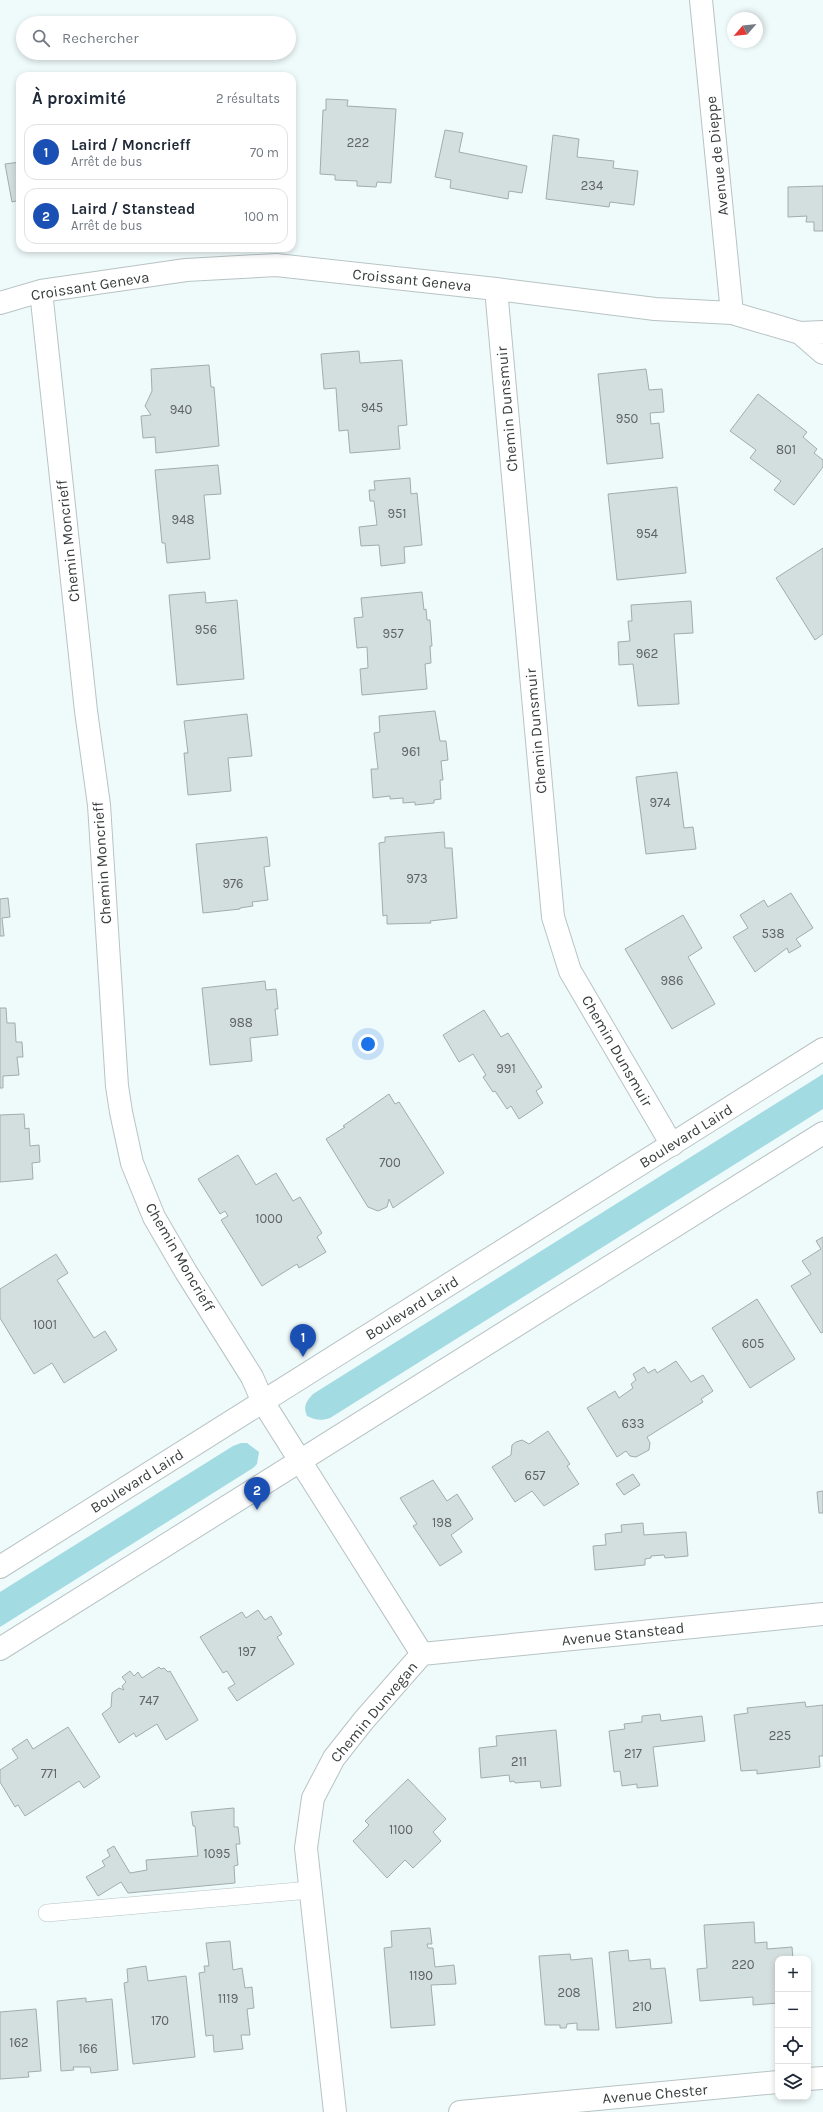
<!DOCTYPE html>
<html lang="fr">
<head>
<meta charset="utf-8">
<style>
	body { margin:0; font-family:Karla,sans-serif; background:#f6f6f7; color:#1f2937 }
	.controls { position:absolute; right:12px; bottom:12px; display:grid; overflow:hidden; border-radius:8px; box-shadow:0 2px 6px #0003 }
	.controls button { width:36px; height:36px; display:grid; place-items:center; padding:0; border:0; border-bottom:1px solid #e0e1e3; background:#fff; color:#1f2937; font:20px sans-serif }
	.compass { position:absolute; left:727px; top:12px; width:36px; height:36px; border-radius:50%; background:#fff; box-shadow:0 2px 6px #0003; rotate:242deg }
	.you { position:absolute; left:368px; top:1044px; width:14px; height:14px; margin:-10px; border:3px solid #fff; border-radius:50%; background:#1a73e8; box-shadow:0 0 0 6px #1a73e833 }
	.badge { display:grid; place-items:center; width:26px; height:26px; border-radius:50%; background:#1a73e8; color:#fff; font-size:13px; font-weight:700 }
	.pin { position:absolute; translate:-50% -33px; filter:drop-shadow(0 1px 2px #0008) }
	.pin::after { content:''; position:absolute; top:21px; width:14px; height:12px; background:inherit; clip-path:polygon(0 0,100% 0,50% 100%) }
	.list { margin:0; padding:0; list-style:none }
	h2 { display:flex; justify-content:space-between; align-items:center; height:52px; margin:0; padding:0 16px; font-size:17px }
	h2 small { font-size:13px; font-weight:400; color:#747a83 }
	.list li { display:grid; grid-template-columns:26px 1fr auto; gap:12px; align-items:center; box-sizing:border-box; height:56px; margin:0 8px 8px; padding:0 8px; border:1px solid #e0e1e3; border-radius:12px }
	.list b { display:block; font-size:15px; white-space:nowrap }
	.list p { margin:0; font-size:13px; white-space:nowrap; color:#747a83 }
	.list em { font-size:13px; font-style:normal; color:#747a83 }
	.icon { flex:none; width:22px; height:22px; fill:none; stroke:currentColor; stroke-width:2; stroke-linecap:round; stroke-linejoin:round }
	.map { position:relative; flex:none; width:823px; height:2112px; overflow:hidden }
	.search { position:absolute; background:#fff; box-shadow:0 2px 6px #0003; left:16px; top:16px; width:280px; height:44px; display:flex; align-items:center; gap:10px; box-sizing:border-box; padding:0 14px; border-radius:22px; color:#747a83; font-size:15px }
	.panel { position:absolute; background:#fff; box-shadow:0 2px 6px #0003; left:16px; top:72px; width:280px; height:180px; border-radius:12px }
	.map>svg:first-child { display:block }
	.green { fill:#a2dbe2 }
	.building { fill:#d3dedf; stroke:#a2acad }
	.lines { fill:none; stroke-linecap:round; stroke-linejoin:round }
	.service-casing { stroke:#b8c3c4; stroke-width:18 }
	.minor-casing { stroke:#b8c3c4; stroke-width:24 }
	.tertiary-casing { stroke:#b8c3c4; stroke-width:24 }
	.service { stroke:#fff; stroke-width:17 }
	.minor { stroke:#fff; stroke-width:22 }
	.tertiary { stroke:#fff; stroke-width:22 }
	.labels { text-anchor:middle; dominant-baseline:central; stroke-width:3; stroke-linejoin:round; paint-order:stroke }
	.number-label { font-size:13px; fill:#5f6466 }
	.street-label { font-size:15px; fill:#383c3d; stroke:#fff }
</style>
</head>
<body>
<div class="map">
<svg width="823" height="2112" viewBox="0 0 823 2112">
	<rect width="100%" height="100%" fill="#effafb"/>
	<path class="green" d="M823 1074V1109L330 1418C321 1421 315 1420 307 1416 303 1406 306 1402 313 1394Z
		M241 1443H247L259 1452 257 1464 253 1468 0 1627V1592L233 1446Z"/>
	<path class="building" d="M326 99 348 100 347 106 396 109 391 183 377 182 376 187 357 186V181L335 180V175L320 174 323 110H326Z
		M445 130 463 133 459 152 527 166 522 193 509 191 508 199 450 188 451 180 435 177Z
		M553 135 579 139 577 157 614 161 613 168 638 171 634 205 610 202 609 207 546 199Z
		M20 162V200L12 202 5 164Z
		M823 186V231H814V222H806L807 216 788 217V187Z
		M359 351 360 363 402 360 407 425 398 426 400 449 350 453 348 430 339 431 336 388 324 389 321 354Z
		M209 365 211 387H214L219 446 156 453 155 437 143 438 141 416 151 415 145 406 152 391 151 369Z
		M646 369 649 390 662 389 664 412 650 413 651 424 659 423 663 458 607 464 598 374Z
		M758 394 807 432 803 437 817 449 814 453 823 460V467L794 505 774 490 781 481 750 458 756 450 730 431Z
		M218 465 221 494 204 495 210 559 167 563 165 543H162L155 470Z
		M410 478 411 494 417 493 422 545 404 547 405 563 381 566 379 545 361 546 359 527 377 525 374 501H370L369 490H375L374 481Z
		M677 487 686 573 617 580 608 494Z
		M823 548V634L815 640 776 578Z
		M205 592 206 603 237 600 244 679 177 685 169 595Z
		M422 592 424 610 426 609 427 620H430L432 646H430L431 663 425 664 427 689 362 695 360 669 368 668 367 647 357 648 354 618 363 617 361 598Z
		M691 601 693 633 674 634 679 704 638 706 633 664 619 665 618 642 630 641 628 621H632L631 605Z
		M435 711 440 741H446L448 760 441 761 443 780H440L441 799 434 800V803L415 805V802L403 803V798L390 799V796L373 798 371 769H378L374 733 380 732 379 716Z
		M247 714 252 756 228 758 231 791 188 795 184 753H188L184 721Z
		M677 772 684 828 693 827 696 849 646 854 636 777Z
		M444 832 445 848H452L457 918 430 921 431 923 387 924V915L383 916 379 843 385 842V837Z
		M267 837 270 866 264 867 268 900 252 902 253 906 240 908V909L203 913 196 844Z
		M791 893 813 928 796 939 801 946 789 953 787 948 755 972 733 937 748 928 740 915 764 900 768 907Z
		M8 898 10 917 2 918 4 936H0V899Z
		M683 915 702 948 688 957 715 1004 672 1029 625 949Z
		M265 981 266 990 276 989 278 1009H275L278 1035 250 1038 252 1061 210 1065 202 988Z
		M0 1008H6L7 1023H15L16 1042H22L23 1057H17L19 1075 3 1076V1088H0Z
		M484 1010 501 1037 508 1033 542 1087 536 1091 543 1103 519 1119 511 1106 507 1109 495 1091 493 1092 483 1077 486 1075 473 1054 459 1062 443 1035Z
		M389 1094 395 1104 399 1102 444 1173 393 1208 389 1199 387 1207 378 1211 368 1207 326 1139 345 1127 343 1126Z
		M24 1114 25 1129 29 1128 30 1146 39 1145 40 1162 32 1163 33 1179 0 1182V1115Z
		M238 1155 256 1185 276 1173 293 1201 300 1197 322 1233 317 1237 326 1252 299 1268 297 1264 262 1286 221 1220 228 1216 225 1211 220 1214 198 1179Z
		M823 1237V1332L821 1333 791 1286 811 1274 802 1261 821 1249 816 1241Z
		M56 1254 68 1273 57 1280 94 1338 105 1331 117 1350 64 1383 52 1363 34 1374 0 1318V1289Z
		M757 1299 795 1359 750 1388 712 1328Z
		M676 1361 691 1382 703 1375 713 1391 701 1399 703 1402 647 1437 650 1443 649 1450 636 1457 630 1456 626 1451 617 1457 587 1408 615 1391 619 1398 633 1388 631 1384 636 1380 633 1374 644 1367 648 1373 655 1369 657 1373Z
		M548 1431 570 1464 567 1466 579 1484 544 1506 532 1491 515 1502 492 1467 511 1455 512 1445 516 1442 522 1440 529 1444Z
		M633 1474 640 1485 624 1495 616 1484Z
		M433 1480 447 1501 457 1494 473 1519 451 1535 462 1552 440 1566 413 1526 417 1524 400 1498Z
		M823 1491V1513H819L817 1492Z
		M643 1523 644 1535 686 1532 688 1556 665 1558 664 1555 651 1556V1558L645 1559V1565L595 1570 593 1546 606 1545 605 1534 622 1532 621 1525Z
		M258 1610 265 1620 271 1616 282 1634 277 1637 294 1664 237 1701 228 1688 235 1684 227 1671 223 1673 200 1637 242 1612 246 1618Z
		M159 1667 161 1669 164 1668 168 1672 170 1671 198 1720 166 1740 157 1724 136 1737 134 1733 119 1743 102 1714 111 1707 112 1693 119 1688 124 1690 122 1686 126 1682 122 1677 130 1671 134 1676 138 1672 142 1678Z
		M805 1702 806 1707 823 1705V1756H819L820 1767 757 1774V1770L741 1771 734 1715 748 1713 747 1708Z
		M660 1714 661 1721 702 1716 705 1741 653 1747 658 1786 637 1788V1784L622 1786 620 1771 614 1772 609 1731 625 1729 624 1724 642 1722V1716Z
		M68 1727 100 1777 84 1788 79 1781 25 1816 18 1805 15 1807 0 1782V1770L18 1758 12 1749 27 1739 33 1749Z
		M556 1730 561 1786 541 1788 540 1781 515 1783 514 1781 510 1782 509 1775 481 1778 479 1748 497 1746 496 1736Z
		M408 1779 446 1819 433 1832 441 1841 413 1868 405 1860 387 1878 353 1841 369 1825 365 1821Z
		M234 1808V1827H238L240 1844H236L238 1865 234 1866 235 1883 128 1893 121 1882 98 1896 86 1877 105 1866 102 1861 110 1856 107 1850 114 1846 130 1873 147 1870 146 1860 198 1856 195 1826H193L191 1812Z
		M754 1922 755 1943 767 1942V1949L792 1947 793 1959H778V2003L753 2005V1997L700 2001 697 1969 707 1968 704 1925Z
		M430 1928 432 1944H427L428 1948H433L435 1967 454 1965 456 1984 431 1985 435 2025 391 2028 384 1948 392 1947 391 1931Z
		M230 1941 233 1970 242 1968 245 1988 252 1987 254 2008 247 2009 250 2035H241L243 2049 214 2052 213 2035 206 2036 199 1973 205 1972 204 1966H209L206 1943Z
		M628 1950 629 1961 650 1959 651 1969 665 1968 672 2023 616 2028 609 1952Z
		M570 1954 571 1960 592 1958 599 2030H577V2023L567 2024 566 2028H560V2025H545L539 1956Z
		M146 1966 148 1981 186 1976 195 2057 133 2064 124 1983 128 1982 127 1969Z
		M86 1998V2002L112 1999 118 2070 91 2073 90 2067H73L74 2070 61 2071 57 2001Z
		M36 2009 41 2071 28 2072 29 2077 0 2079V2012Z"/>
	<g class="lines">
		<g class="service-casing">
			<path id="service" d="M47 1913 310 1890"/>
		</g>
		<g class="minor-casing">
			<path id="minor" d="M701 0 732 313
				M496 289 553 917 570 971 672 1145
				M41 291 86 711 99 805 117 1086 121 1112 132 1163 154 1217 186 1272 252 1377 263 1402 422 1654 364 1720 334 1758 313 1798 306 1848 335 2112
				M0 303 41 291 186 270 276 265 496 289 655 309 732 313 800 333 823 332
				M800 333 823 353
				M422 1654 823 1614
				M808 2079 823 2078
				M460 2112 778 2082"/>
		</g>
		<g class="tertiary-casing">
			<path id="tertiary" d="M0 1567 823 1049
				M0 1649 823 1133"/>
		</g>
		<use href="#service" class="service"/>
		<use href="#minor" class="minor"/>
		<use href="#tertiary" class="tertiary"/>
	</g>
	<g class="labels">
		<g class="number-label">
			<text x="358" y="142">222</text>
			<text x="592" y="185">234</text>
			<text x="372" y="407">945</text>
			<text x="181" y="409">940</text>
			<text x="627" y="418">950</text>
			<text x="786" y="449">801</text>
			<text x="397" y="513">951</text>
			<text x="183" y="519">948</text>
			<text x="647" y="533">954</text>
			<text x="206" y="629">956</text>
			<text x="393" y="633">957</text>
			<text x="647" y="653">962</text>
			<text x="411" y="751">961</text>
			<text x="660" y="802">974</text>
			<text x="417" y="878">973</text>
			<text x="233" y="883">976</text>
			<text x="773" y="933">538</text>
			<text x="672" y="980">986</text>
			<text x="241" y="1022">988</text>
			<text x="506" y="1068">991</text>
			<text x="390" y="1162">700</text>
			<text x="269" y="1218">1000</text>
			<text x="45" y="1324">1001</text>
			<text x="753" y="1343">605</text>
			<text x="633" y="1423">633</text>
			<text x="535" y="1475">657</text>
			<text x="442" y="1522">198</text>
			<text x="247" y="1651">197</text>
			<text x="149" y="1700">747</text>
			<text x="780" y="1735">225</text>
			<text x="633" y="1753">217</text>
			<text x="519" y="1761">211</text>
			<text x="49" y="1773">771</text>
			<text x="401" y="1829">1100</text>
			<text x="217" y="1853">1095</text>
			<text x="743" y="1964">220</text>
			<text x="421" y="1975">1190</text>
			<text x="569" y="1992">208</text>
			<text x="228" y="1998">1119</text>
			<text x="642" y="2006">210</text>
			<text x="160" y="2020">170</text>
			<text x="19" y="2042">162</text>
			<text x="88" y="2048">166</text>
		</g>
		<g class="street-label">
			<text transform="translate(717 156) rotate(-96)">Avenue de Dieppe</text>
			<text transform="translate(412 280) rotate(6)">Croissant Geneva</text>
			<text transform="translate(90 286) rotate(-9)">Croissant Geneva</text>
			<text transform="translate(507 409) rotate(-95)">Chemin Dunsmuir</text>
			<text transform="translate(68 541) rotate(-96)">Chemin Moncrieff</text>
			<text transform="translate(536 731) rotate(-95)">Chemin Dunsmuir</text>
			<text transform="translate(102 863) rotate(-94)">Chemin Moncrieff</text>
			<text transform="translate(617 1051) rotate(60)">Chemin Dunsmuir</text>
			<text transform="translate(686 1136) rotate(-32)">Boulevard Laird</text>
			<text transform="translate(180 1257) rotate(60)">Chemin Moncrieff</text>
			<text transform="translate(412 1308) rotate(-32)">Boulevard Laird</text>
			<text transform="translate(137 1481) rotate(-32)">Boulevard Laird</text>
			<text transform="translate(623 1634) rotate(-6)">Avenue Stanstead</text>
			<text transform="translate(374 1712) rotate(-50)">Chemin Dunvegan</text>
			<text transform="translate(655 2094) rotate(-5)">Avenue Chester</text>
		</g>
	</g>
</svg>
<div class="controls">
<button>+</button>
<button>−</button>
<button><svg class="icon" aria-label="locate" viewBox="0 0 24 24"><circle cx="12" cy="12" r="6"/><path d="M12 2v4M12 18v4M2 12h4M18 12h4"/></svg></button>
<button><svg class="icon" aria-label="layers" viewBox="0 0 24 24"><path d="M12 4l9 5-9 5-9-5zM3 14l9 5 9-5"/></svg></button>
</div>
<svg class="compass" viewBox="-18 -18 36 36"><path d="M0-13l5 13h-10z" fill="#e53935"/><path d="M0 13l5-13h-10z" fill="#747a83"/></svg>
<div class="you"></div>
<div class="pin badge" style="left:303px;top:1357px;background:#1a4fb4">1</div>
<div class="pin badge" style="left:257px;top:1510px;background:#1a4fb4">2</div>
<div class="search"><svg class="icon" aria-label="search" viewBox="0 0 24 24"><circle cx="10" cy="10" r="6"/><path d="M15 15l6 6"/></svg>Rechercher</div>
<section class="panel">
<h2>À proximité<small>2 résultats</small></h2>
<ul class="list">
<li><span class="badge" style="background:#1a4fb4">1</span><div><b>Laird / Moncrieff</b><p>Arrêt de bus</p></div><em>70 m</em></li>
<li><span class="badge" style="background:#1a4fb4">2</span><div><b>Laird / Stanstead</b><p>Arrêt de bus</p></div><em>100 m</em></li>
</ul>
</section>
</div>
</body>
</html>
